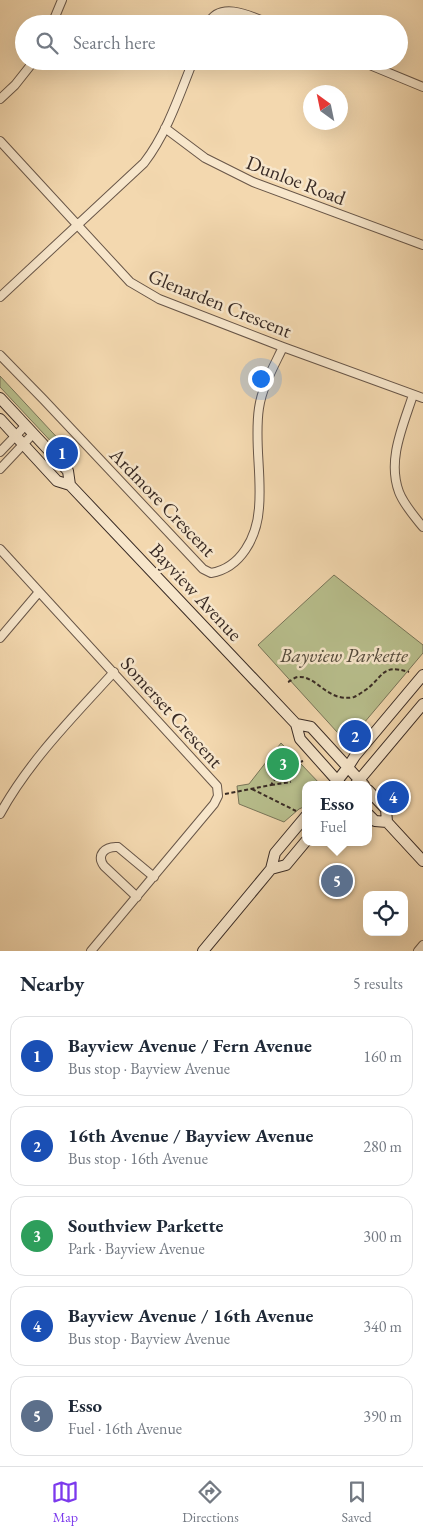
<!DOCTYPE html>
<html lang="en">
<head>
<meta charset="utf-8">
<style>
	body { margin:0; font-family:"EB Garamond",serif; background:#f6f6f7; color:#1f2937 }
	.controls { position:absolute; right:15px; bottom:15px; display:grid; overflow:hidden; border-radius:10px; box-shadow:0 5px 20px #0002 }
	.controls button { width:45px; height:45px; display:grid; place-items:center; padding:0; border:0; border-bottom:1px solid #e0e1e3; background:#fff; color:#1f2937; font:25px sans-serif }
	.compass { position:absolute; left:303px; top:85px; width:45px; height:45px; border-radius:50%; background:#fff; box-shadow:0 5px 20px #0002; rotate:327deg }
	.you { position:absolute; left:260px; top:378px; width:18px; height:18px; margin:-12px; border:4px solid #fff; border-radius:50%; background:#1a73e8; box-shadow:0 0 0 8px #1a73e833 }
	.badge { display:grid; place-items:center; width:32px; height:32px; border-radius:50%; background:#7c3aed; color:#fff; font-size:16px; font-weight:700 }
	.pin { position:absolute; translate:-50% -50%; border:2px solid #fff; box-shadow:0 1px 5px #0006 }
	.popup { position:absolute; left:302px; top:781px; width:70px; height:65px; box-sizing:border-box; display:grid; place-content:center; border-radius:10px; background:#fff; filter:drop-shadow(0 1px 4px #0005); font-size:16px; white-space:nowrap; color:#747a83 }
	.popup b { font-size:19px; color:#1f2937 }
	.popup::after { content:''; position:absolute; left:50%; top:100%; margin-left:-10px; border:10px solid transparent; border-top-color:#fff }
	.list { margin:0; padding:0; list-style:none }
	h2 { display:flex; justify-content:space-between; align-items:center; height:65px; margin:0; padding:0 20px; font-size:21px }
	h2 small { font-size:16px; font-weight:400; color:#747a83 }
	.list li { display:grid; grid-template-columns:32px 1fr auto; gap:15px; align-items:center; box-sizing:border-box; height:80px; margin:0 10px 10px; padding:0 10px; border:1px solid #e0e1e3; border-radius:15px }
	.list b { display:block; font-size:19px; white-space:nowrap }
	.list p { margin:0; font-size:16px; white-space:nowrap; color:#747a83 }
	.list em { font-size:16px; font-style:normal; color:#747a83 }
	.icon { flex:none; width:28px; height:28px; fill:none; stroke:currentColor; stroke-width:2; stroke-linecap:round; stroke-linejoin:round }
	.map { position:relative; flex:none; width:423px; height:951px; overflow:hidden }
	.search { position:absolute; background:#fff; box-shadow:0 5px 20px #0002; left:15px; right:15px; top:15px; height:55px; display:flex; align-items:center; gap:12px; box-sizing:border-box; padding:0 18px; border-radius:28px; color:#747a83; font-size:19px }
	.sheet { height:515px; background:#fff }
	nav { display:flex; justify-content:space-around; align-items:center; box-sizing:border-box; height:70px; border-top:1px solid #e0e1e3; background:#fff; font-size:14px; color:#747a83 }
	nav a { display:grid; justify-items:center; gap:2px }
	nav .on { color:#7c3aed }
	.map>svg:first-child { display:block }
	.green { fill:#b8bf8d; stroke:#787559 }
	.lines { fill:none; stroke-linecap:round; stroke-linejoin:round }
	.minor-casing { stroke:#685648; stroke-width:10 }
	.secondary-casing { stroke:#392b25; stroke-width:12 }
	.path { stroke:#392b25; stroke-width:2; stroke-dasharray:4 2.5; stroke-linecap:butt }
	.minor { stroke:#f7e6cb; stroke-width:8 }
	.secondary { stroke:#f7e6cb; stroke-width:10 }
	.labels { text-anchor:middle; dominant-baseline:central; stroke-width:5; stroke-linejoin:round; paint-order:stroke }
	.street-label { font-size:20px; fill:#392b25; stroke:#f7e6cb }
	.park-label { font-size:20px; font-style:italic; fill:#52493a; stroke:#f7e6cb }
</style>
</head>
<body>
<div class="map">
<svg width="423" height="951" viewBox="0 0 423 951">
	<rect width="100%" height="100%" fill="#f3d8af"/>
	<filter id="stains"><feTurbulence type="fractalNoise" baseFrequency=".004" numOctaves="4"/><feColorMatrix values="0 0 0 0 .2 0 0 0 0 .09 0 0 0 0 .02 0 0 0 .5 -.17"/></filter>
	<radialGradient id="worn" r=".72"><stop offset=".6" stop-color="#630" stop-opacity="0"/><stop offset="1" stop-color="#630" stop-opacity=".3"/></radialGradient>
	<path class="green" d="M0 376 64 445 59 450 0 387Z
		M334 575 423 645V653L347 743 258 645Z
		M281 743 321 785H306V806L299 809 284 822 239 804 237 786 249 784Z"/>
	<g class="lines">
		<g class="minor-casing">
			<path id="minor" d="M52 24 62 0
				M208 24C220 0 251 16 270 24
				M360 61 423 87
				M0 99 15 85 34 61
				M165 128 205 158 253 182 423 245
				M0 141 130 282 159 299 283 347 423 398
				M0 297 144 163C167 133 179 96 193 61
				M0 355 43 399 203 569 211 573C241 568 257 537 259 508 262 474 254 441 259 408 262 387 274 366 283 347
				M413 395C403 426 387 460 399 492 404 505 414 516 423 527
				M0 452 25 426
				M0 469 32 435
				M0 549 217 786 218 796 214 804 91 951
				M0 638 39 592
				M0 814C29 761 73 717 114 672
				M137 897 104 866C96 855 105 846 118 847L154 877
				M418 951 423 945"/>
		</g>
		<g class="secondary-casing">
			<path id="secondary" d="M0 398 68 471 70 485
				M0 419 57 481 70 485 296 724 300 739 341 785
				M296 724 311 727 364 785
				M334 785 348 767 355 756 423 675
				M355 785 423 704
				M368 790 386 809 387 822 423 861
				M368 814 375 821 387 822
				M271 869 286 865 306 841
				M203 951 271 869 275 853 306 816"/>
		</g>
		<path class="path" d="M288 682C291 681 295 677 298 677 317 675 327 703 354 697 357 696 361 693 364 691 384 678 380 663 409 672
			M271 785 291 782
			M252 789 296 811
			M225 794 271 785C279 772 289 766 303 761"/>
		<use href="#minor" class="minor"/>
		<use href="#secondary" class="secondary"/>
	</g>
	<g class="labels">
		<g class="street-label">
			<text transform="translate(296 180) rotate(21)">Dunloe Road</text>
			<text transform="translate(220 303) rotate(22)">Glenarden Crescent</text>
			<text transform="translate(163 502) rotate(46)">Ardmore Crescent</text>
			<text transform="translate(196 592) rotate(47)">Bayview Avenue</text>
			<text transform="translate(172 712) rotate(48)">Somerset Crescent</text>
		</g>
		<g class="park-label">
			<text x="344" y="655">Bayview Parkette</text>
		</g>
	</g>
	<rect width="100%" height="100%" filter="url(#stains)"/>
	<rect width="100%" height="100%" fill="url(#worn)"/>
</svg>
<div class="controls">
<button><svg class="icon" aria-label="locate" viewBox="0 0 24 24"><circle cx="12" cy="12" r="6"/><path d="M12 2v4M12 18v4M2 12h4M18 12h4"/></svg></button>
</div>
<svg class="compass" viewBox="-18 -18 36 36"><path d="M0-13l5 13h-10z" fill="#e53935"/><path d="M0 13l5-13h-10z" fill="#747a83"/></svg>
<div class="you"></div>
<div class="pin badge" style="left:62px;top:453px;background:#1a4fb4">1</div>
<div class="pin badge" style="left:355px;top:736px;background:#1a4fb4">2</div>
<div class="pin badge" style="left:283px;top:764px;background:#2e9e5b">3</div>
<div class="pin badge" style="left:393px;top:797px;background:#1a4fb4">4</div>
<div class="pin badge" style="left:337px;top:881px;background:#5c6f8a">5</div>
<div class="popup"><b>Esso</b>Fuel</div>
<div class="search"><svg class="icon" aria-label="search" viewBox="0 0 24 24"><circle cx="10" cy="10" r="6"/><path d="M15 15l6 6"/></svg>Search here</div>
</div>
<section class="sheet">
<h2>Nearby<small>5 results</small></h2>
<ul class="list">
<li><span class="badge" style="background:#1a4fb4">1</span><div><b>Bayview Avenue / Fern Avenue</b><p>Bus stop · Bayview Avenue</p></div><em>160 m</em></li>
<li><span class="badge" style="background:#1a4fb4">2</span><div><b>16th Avenue / Bayview Avenue</b><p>Bus stop · 16th Avenue</p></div><em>280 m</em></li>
<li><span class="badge" style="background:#2e9e5b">3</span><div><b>Southview Parkette</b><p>Park · Bayview Avenue</p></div><em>300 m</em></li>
<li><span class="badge" style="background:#1a4fb4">4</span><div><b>Bayview Avenue / 16th Avenue</b><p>Bus stop · Bayview Avenue</p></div><em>340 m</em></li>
<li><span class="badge" style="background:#5c6f8a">5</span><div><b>Esso</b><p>Fuel · 16th Avenue</p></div><em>390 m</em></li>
</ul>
</section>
<nav>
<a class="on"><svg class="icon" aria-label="map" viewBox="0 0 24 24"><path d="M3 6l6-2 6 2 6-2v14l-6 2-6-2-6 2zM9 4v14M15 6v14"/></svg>Map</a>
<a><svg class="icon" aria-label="directions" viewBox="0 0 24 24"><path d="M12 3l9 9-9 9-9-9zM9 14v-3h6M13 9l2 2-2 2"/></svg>Directions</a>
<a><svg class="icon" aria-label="saved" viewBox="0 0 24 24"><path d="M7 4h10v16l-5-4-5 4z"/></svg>Saved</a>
</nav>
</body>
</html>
